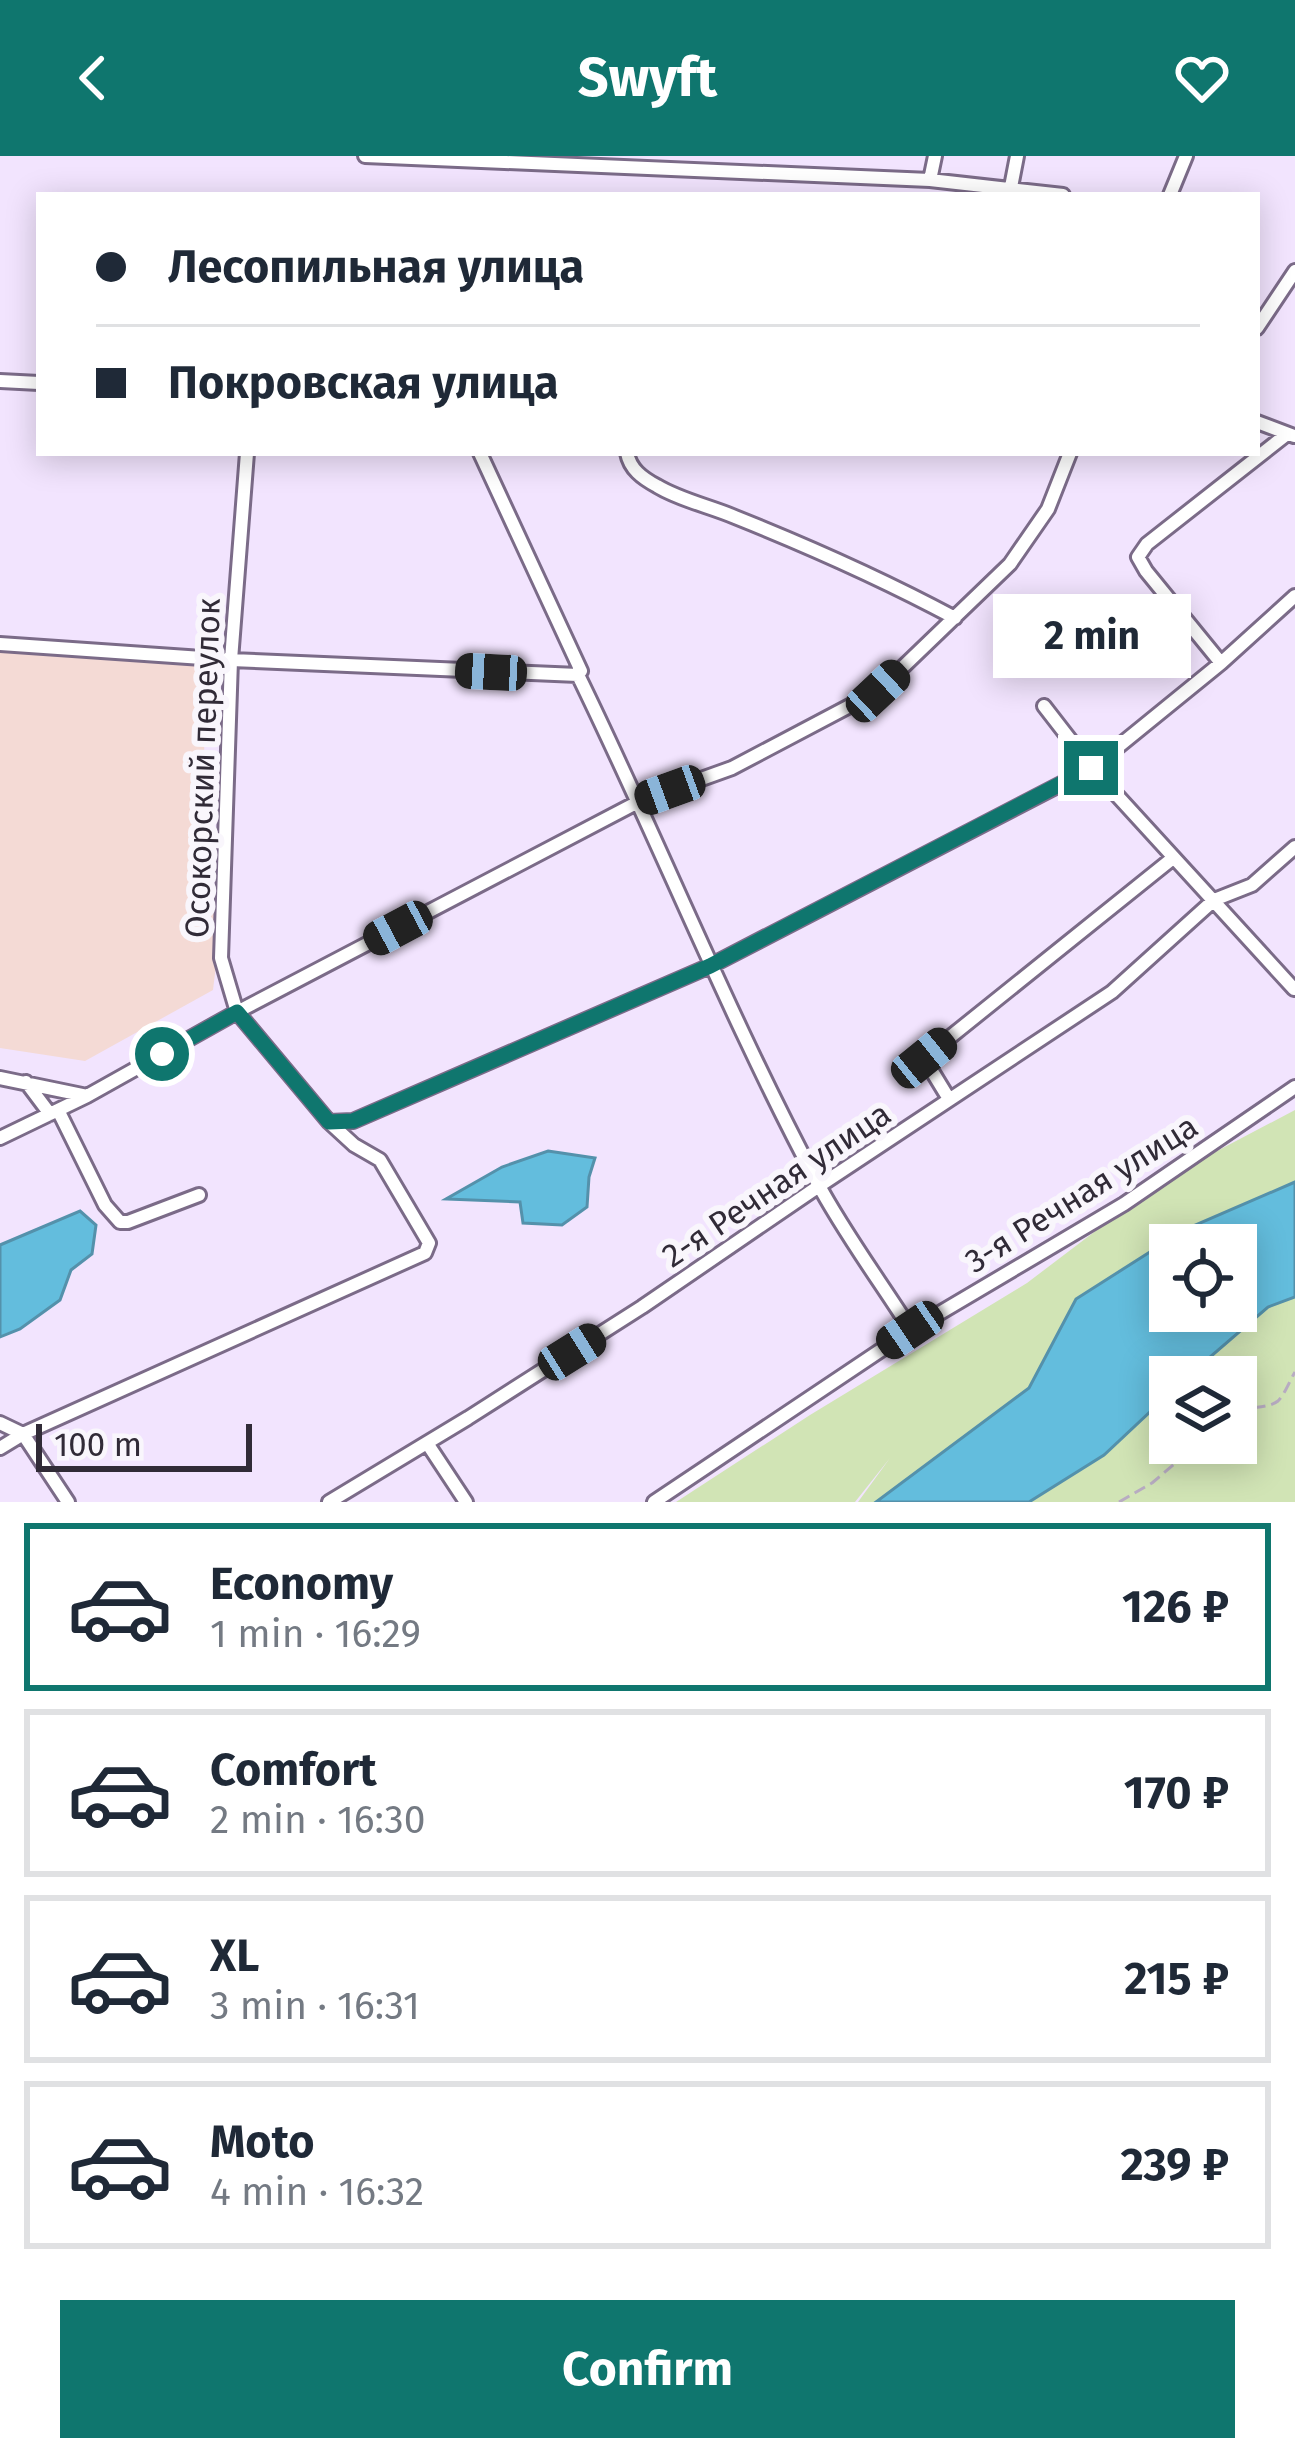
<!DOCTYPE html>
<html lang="en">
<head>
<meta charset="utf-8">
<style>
  :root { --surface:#fff; --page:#f2f2f3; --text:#1f2937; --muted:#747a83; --line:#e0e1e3; --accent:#0f766e }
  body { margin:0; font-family:"Fira Sans",sans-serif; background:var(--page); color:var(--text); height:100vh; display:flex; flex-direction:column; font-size:45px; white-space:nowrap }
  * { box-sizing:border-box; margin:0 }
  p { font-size:39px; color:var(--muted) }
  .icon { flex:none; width:66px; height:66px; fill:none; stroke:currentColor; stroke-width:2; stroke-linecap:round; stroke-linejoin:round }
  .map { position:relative; height:1346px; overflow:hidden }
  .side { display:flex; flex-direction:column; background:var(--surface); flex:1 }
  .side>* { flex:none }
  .banner { position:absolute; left:36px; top:36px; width:1224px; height:264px; border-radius:0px; box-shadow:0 6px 30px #0003; display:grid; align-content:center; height:264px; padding:0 60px; background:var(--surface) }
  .tools { position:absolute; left:1149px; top:1068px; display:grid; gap:24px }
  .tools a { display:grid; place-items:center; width:108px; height:108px; border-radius:0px; background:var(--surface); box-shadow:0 6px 30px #0003; font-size:60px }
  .scale { position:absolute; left:36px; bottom:30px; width:216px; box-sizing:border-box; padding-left:12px; border:6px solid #312b37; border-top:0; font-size:33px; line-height:42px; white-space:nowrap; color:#312b37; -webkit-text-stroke:9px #f9f6fc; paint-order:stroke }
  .end { position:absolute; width:54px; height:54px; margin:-27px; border:15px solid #0f766e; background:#fff; box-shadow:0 0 0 6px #fff }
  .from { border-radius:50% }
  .bubble { position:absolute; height:84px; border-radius:0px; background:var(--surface); box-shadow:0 6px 30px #0003; font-size:39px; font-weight:700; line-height:84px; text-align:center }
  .car { position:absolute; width:36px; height:72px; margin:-36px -18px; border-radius:15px; box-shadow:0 0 9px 3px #0007; background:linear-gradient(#222 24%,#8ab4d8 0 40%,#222 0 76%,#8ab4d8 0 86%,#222 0) }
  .banner b { display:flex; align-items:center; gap:42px; height:114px; font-size:45px }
  .banner b+b { border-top:3px solid var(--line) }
  .banner i { width:30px; height:30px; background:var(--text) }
  ul { padding:21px 0 0; list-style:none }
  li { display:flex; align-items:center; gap:36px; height:168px; margin:0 24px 18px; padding:0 36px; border:6px solid var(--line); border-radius:0px }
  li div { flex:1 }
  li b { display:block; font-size:45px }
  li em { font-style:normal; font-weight:700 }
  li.current { border-color:var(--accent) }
  li>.icon { width:108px; height:108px; stroke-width:1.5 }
  .action { display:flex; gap:24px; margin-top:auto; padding:24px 60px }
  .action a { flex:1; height:138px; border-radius:0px; background:var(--accent); color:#fff; font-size:48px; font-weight:700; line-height:138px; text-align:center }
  header { display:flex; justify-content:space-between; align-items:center; height:156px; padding:0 60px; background:var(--accent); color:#fff; font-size:54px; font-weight:700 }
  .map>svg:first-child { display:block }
  .industrial { fill:#f4dad5 }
  .green { fill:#d1e4b5; fill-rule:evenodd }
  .water { fill:#63bddd; stroke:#5491ab; stroke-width:3; fill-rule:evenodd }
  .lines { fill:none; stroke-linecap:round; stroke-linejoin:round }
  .minor-casing { stroke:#7b6b88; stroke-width:18 }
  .path { stroke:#b8acc2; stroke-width:3; stroke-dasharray:12 6; stroke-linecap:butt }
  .minor { stroke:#fff; stroke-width:12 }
  .route { stroke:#0f766e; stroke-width:15 }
  .labels { text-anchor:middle; stroke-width:12; stroke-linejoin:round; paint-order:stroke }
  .street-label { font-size:33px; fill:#312b37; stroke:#f9f6fc }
</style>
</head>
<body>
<header><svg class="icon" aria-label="back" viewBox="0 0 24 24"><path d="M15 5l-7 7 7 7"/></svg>Swyft<svg class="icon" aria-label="heart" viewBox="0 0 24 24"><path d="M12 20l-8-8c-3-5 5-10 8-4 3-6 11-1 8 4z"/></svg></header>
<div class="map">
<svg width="1295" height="1346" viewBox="0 0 1295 1346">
  <rect width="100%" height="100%" fill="#f2e4fe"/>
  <path class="industrial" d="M0 490 203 504 205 650 210 661 216 809 213 834 85 905 0 892Z"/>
  <path class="green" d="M1295 954V1346H858L890 1302 855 1346H676L810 1259 1027 1127 1164 1023ZM1170 1089H1236V1155H1170ZM1170 1221H1236V1287H1170Z"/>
  <path class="water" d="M548 995 595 1002 589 1021 587 1051 562 1069 523 1067 520 1046 446 1043 502 1011Z
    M1295 1026V1141L1268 1151 1187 1221H1170V1237L1104 1299 1029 1346H876L1029 1232 1076 1143 1186 1073ZM1236 1089V1155H1170V1089Z
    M80 1055 96 1069 92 1098 71 1114 60 1144 20 1173 0 1181V1089Z"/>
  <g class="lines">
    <defs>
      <path id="minor" d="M365 0 930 24 1063 39
        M930 24 935 0
        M1011 31 1017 0
        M1170 39 1186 0
        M1257 172 1295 115
        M0 225 39 227
        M1257 266 1294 280
        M480 297 581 515 578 519C660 687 729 861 817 1026 844 1077 880 1125 911 1174
        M627 297C630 313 642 322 657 330 680 344 709 350 735 361 810 391 884 424 955 462
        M0 488 231 504 578 519
        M1221 507 1146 415 1138 401 1147 388 1287 278
        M1044 550 1092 612 1294 833
        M0 922 87 940
        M26 926 50 958
        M949 943 924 902 1173 702
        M58 954 105 1049 120 1066H128L199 1039
        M329 966 353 965 710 810 1092 612 1221 507 1295 440
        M0 982 87 940 237 856 640 645 732 612 878 535 1010 408 1048 353 1070 297
        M0 1267 23 1278 68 1346
        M427 1287 466 1346
        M0 1292 23 1278 425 1097 429 1087 380 1004 354 989 329 966 237 856 221 802 231 504 247 297
        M329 1346 468 1262 642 1151 819 1030 1112 836 1214 744 1252 729 1295 691
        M654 1346 911 1174 1124 1048 1295 931"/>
    </defs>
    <use href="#minor" class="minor-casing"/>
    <path class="path" d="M1236 1256C1248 1250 1268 1253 1278 1245 1285 1238 1290 1224 1295 1216
      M1119 1346 1152 1327 1199 1287"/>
    <use href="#minor" class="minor"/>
  </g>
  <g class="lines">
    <path class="route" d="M162 898 237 856 329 966 353 965 710 810 1091 612"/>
  </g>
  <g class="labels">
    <g class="street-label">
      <text transform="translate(202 612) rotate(-88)" y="12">Осокорский переулок</text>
      <text transform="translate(776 1028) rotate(-34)" y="12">2-я Речная улица</text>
      <text transform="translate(1081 1037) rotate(-32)" y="12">3-я Речная улица</text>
    </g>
  </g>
</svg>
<div class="tools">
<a><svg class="icon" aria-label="locate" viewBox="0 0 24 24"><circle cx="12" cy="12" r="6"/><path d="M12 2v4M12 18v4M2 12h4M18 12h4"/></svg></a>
<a><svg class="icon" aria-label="layers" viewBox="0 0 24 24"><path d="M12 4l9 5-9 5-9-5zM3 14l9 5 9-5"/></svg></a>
</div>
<div class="scale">100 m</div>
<i class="end from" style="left:162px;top:898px"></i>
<i class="end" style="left:1091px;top:612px"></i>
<div class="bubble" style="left:993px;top:438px;width:198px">2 min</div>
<i class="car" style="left:491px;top:516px;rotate:273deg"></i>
<i class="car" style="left:878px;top:535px;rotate:47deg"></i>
<i class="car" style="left:670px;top:634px;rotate:250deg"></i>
<i class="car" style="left:398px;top:772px;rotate:242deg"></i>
<i class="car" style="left:924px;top:902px;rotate:51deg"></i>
<i class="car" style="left:910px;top:1174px;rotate:236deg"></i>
<i class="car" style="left:572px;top:1196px;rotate:58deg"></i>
<div class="banner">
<b><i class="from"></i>Лесопильная улица</b>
<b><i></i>Покровская улица</b>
</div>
</div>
<section class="side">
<ul>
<li class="current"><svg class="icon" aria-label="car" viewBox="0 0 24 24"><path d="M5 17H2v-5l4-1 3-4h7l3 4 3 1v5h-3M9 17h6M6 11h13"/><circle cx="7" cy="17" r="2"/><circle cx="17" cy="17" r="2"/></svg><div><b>Economy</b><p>1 min · 16:29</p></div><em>126 ₽</em></li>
<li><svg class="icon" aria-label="car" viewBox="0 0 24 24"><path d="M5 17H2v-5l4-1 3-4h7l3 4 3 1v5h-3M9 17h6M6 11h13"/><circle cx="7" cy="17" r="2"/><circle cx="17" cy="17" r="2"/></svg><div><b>Comfort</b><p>2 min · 16:30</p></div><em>170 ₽</em></li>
<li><svg class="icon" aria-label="car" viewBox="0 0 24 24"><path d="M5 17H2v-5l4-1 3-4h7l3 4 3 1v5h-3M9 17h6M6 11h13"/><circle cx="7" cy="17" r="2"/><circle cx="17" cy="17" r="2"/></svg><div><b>XL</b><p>3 min · 16:31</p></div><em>215 ₽</em></li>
<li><svg class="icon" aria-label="car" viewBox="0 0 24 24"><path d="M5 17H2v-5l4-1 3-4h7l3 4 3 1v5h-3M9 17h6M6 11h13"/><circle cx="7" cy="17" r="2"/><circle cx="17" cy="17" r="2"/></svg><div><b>Moto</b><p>4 min · 16:32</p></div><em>239 ₽</em></li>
</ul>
<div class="action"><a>Confirm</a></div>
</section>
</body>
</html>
